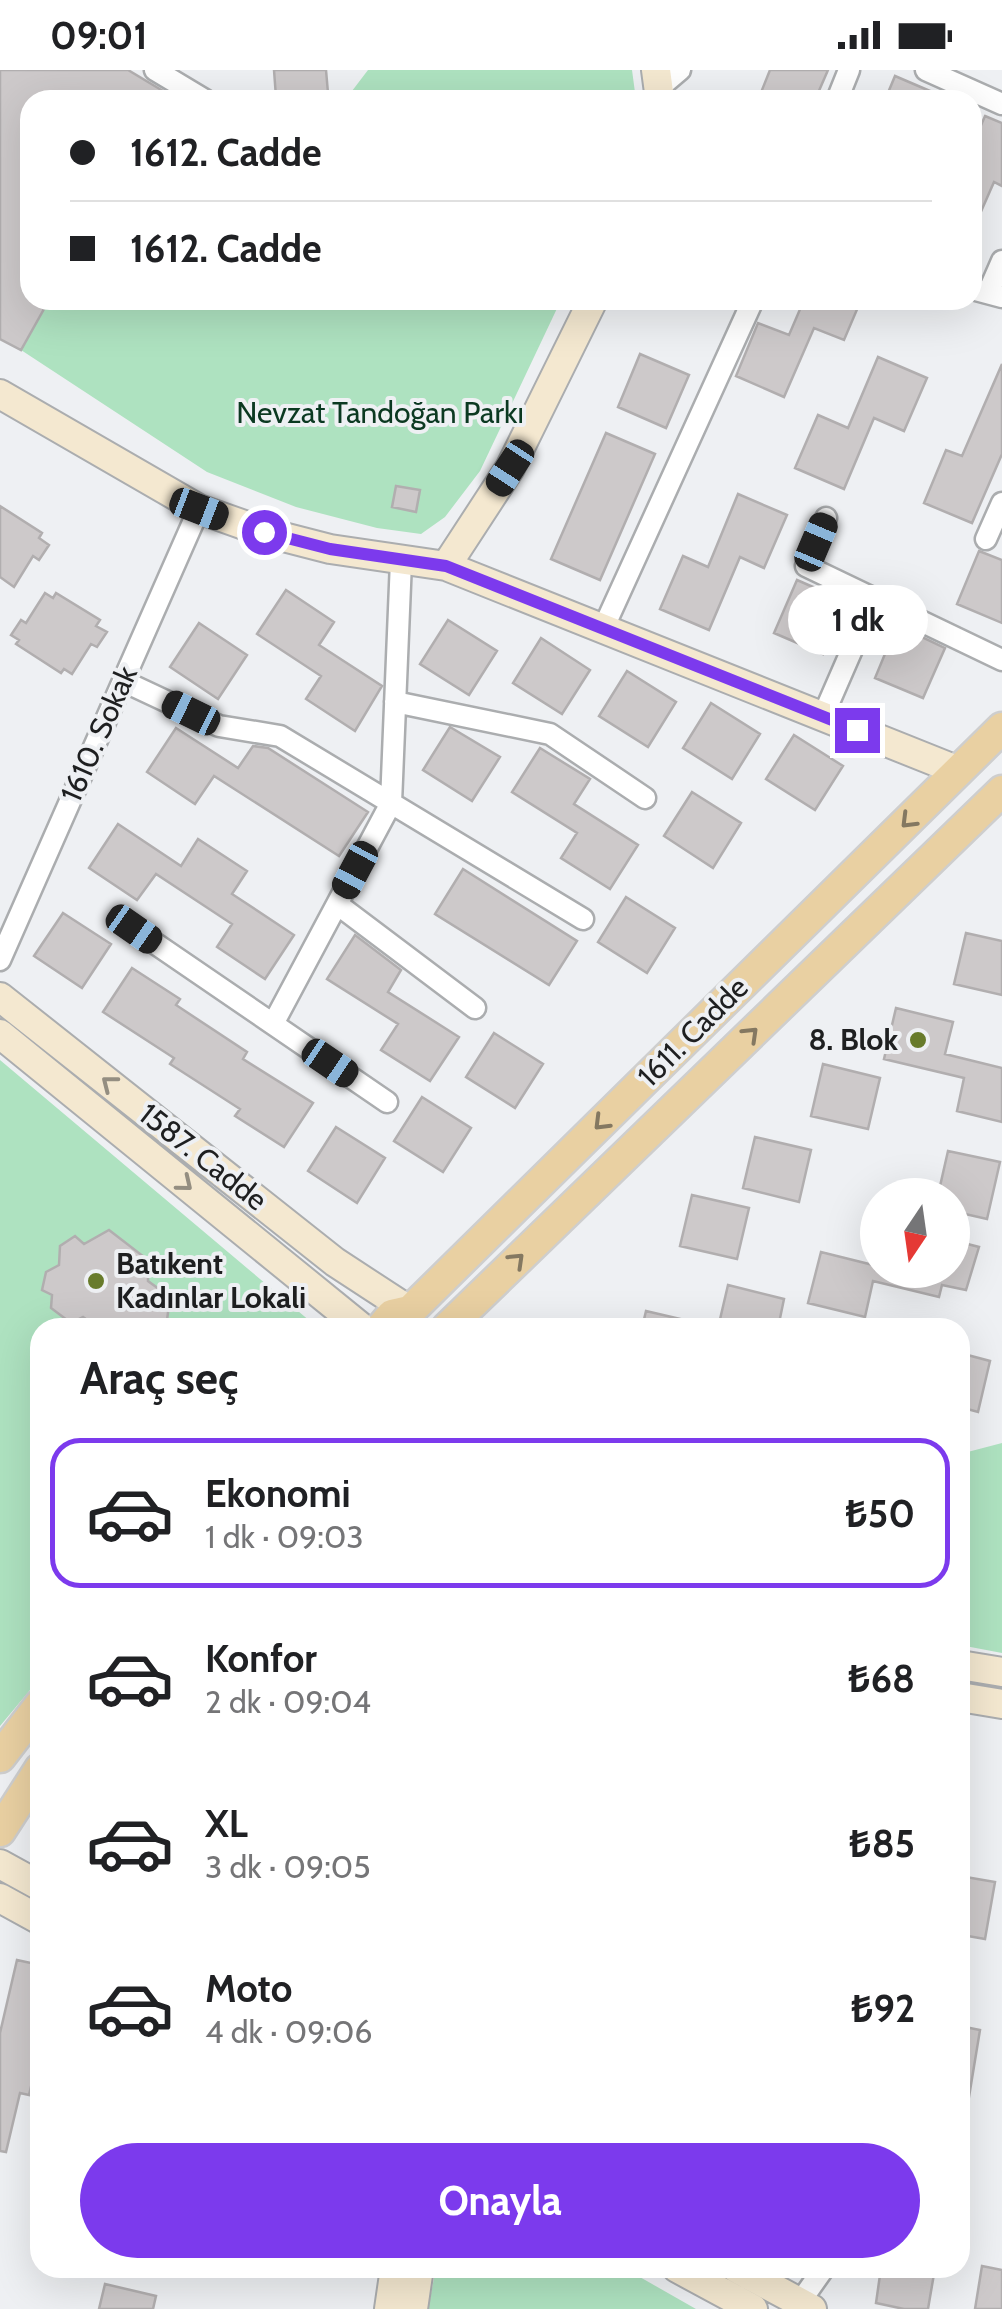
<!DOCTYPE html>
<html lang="tr">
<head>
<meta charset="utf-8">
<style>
  :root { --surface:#fff; --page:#f6f6f6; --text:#202124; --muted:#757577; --line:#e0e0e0; --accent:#7c3aed }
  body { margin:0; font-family:Cabin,sans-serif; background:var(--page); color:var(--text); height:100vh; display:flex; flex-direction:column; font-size:38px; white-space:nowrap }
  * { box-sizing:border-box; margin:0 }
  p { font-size:32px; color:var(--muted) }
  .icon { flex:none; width:55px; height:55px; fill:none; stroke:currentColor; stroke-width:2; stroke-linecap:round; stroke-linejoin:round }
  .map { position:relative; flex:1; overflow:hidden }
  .sheet { position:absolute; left:30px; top:1248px; width:940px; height:960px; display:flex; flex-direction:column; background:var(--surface); border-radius:30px; box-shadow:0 10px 40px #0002 }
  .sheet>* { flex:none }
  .guide { position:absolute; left:20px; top:20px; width:962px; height:220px; border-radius:30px; box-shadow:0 10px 40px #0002; display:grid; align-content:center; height:220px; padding:0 50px; background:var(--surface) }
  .needle { width:65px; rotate:193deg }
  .tools { position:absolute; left:860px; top:1108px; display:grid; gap:20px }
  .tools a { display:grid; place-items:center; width:110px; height:110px; border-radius:50%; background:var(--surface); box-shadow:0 10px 40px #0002; font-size:50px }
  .end { position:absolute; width:45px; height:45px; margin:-22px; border:12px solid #7c3aed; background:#fff; box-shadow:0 0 0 5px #fff }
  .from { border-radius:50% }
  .bubble { position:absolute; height:70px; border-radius:35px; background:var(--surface); box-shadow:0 10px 40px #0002; font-size:32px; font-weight:800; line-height:70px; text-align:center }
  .car { position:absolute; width:30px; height:60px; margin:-30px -15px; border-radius:12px; box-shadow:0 0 8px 2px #0007; background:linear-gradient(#222 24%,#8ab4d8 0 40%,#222 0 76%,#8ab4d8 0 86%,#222 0) }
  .guide b { display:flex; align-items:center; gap:35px; height:95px; font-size:38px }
  .guide b+b { border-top:2px solid var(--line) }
  .guide i { width:25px; height:25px; background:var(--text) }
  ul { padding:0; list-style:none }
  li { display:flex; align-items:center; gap:30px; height:150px; margin:0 20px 15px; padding:0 30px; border:5px solid transparent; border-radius:30px }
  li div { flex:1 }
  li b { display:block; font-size:38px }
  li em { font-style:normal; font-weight:800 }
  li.selected { border-color:var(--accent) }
  li>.icon { width:90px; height:90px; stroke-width:1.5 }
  h2 { padding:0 50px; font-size:45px; line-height:120px }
  .cta { display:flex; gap:20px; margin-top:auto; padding:20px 50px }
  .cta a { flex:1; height:115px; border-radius:60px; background:var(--accent); color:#fff; font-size:40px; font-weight:800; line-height:115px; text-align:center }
  .status { display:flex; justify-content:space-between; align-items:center; height:70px; padding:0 50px; background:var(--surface); direction:ltr }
  .status svg { height:28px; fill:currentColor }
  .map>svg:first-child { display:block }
  .green { fill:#aee2c0 }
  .building { fill:#cdc9ca; stroke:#b1aeaf; stroke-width:2.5 }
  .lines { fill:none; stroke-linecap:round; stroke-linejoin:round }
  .street-casing { stroke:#abadaf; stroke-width:25 }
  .secondary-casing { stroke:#abadaf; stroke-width:32 }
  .primary-casing { stroke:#cecece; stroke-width:35 }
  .street { stroke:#fff; stroke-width:20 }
  .secondary { stroke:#f4e8d0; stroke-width:28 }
  .primary { stroke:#e9d0a2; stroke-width:30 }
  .oneway { stroke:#847861 }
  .oneway2 { stroke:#948e81 }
  .route { stroke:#7c3aed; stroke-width:12 }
  .poi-dot { fill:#687b2b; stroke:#eef0f3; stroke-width:4 }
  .labels { text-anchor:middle; stroke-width:8; stroke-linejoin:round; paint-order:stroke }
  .park-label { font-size:30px; fill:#0b3921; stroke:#eef0f3 }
  .street-label { font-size:30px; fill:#1e1f20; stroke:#eef0f3 }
  .poi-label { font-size:30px; font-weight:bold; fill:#1e1f20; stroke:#eef0f3; text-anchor:end }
</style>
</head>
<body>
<div class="status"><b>09:01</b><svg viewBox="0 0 49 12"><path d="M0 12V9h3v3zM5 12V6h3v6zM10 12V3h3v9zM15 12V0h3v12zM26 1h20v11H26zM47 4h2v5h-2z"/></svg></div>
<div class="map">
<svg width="1002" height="2239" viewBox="0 0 1002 2239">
  <rect width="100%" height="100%" fill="#eef0f3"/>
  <path class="green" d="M368 0H632L636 30H333L352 21Z
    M49 230H561L480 401 445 447 421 464 377 458 296 437 207 402 21 280Z
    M0 990 317 1257 40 1258V1608L0 1656Z
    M1002 1373V1583L960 1575V1384Z
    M436 2198H624L696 2239H428Z"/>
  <path class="building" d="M0 0H128L178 30H30V230H49L21 280 0 269Z
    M274 0H326L328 23 276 27Z
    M770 0H828L815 30H758Z
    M895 6 951 30H885Z
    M985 46 1002 53V116L994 112 972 162V76Z
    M804 230H861L844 270 814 258 784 327 736 306 758 253 789 265Z
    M640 284 689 305 666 358 618 337Z
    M878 287 927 308 904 361 874 348 844 419 795 398 818 345 848 358Z
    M1002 294V384L972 453 924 433 946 380 962 386Z
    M606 363 655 384 600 510 551 489Z
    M396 416 420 420 416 442 392 437Z
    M738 424 787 445 764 498 740 487 709 560 660 539 683 486 708 497Z
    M0 436 42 463 39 468 49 475 39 490 33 486 14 517 0 507Z
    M979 481 1002 490V553L957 534Z
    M797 510 845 531 823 584 774 563Z
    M286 520 334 552 319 575 382 616 355 661 306 629 321 606 257 564Z
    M45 523 53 528 56 523 100 550 96 556 107 562 97 577 91 574 72 604 64 599 61 603 16 574 19 570 11 565 21 550 26 553Z
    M448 550 497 581 469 625 420 594Z
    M199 553 247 585 218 629 170 597Z
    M897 555 945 578 923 628 875 608Z
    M541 568 590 600 562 644 513 613Z
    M627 601 676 632 648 677 599 646Z
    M711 633 760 664 732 709 683 678Z
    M450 657 500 687 472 731 423 700Z
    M176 658 238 698 253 676 268 678 368 742 339 786 214 706 195 734 147 702Z
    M794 665 843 696 815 740 766 709Z
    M540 678 590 709 574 734 638 775 610 819 561 788 577 763 512 722Z
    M692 722 741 753 713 798 664 766Z
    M118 754 181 796 198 769 247 801 232 824 294 865 265 909 217 877 232 854 156 804 137 830 89 798Z
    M463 799 577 871 549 915 435 844Z
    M626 827 675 858 647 903 598 872Z
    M63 843 111 874 82 918 34 886Z
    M966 863 1002 871V925L954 914Z
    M355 865 401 900 388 922 459 967 430 1011 381 980 398 954 327 909Z
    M132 898 180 929 176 935 247 982 243 989 313 1033 284 1077 235 1046 240 1039 170 994 174 988 103 942Z
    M896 938 953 952 945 984 1002 998V1052L957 1041 964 1008 884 989Z
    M494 963 543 994 515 1038 466 1007Z
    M823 994 880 1008 868 1059 811 1046Z
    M422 1027 471 1058 443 1102 394 1071Z
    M336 1057 385 1088 357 1133 308 1101Z
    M755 1067 811 1080 799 1132 743 1118Z
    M948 1081 1000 1092 987 1149 952 1141V1125H938Z
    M692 1125 749 1138 737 1189 680 1176Z
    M109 1160 148 1190V1211L170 1227 166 1258H98L83 1247 71 1253 51 1238 52 1225 42 1220 46 1202 59 1195 60 1176 75 1166 84 1174Z
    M952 1170 979 1177 966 1220 942 1215 939 1227 873 1211 865 1247 808 1233 821 1182 877 1196 876 1200H952Z
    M728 1215 784 1229 778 1258H718Z
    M646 1241 693 1252 692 1258H642Z
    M960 1283 990 1291 978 1342 960 1337Z
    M960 1806 995 1812 985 1869 962 1865Z
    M17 1890 40 1895V1979L29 2025 20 2023 6 2082 0 2081V1963Z
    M960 1956 980 1960 968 2033H960Z
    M982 2196 1002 2200V2239H975Z
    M881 2198H935L928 2239H904L876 2233Z
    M105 2214 156 2226 153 2239H99Z"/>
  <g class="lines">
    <defs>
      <path id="street" d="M155 0 205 30
        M926 0 1002 34
        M660 17 680 0
        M837 30 849 0
        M972 219 1002 227
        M988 223 1002 191
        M826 448 806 496 1002 590
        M986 469 1002 433
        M603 559 753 230
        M123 611 219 656 280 666 583 849
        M395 632 550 664 645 728
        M823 646 874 529
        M337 834 475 938
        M134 859 387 1032
        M0 890 199 439
        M273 954 391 733 401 491
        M800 2232 824 2198"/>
      <path id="secondary" d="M656 0 660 30
        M0 324 199 439 264 462 330 479 446 496 959 701
        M446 496 510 398 593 230
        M0 927 335 1192 410 1241
        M0 964 362 1258
        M960 1595 1002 1602
        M960 1627 1002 1634
        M0 1794 40 1816
        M0 1828 40 1850
        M677 2198 753 2239
        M736 2198 812 2239
        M389 2239 395 2198
        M413 2239 419 2198"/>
      <path id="primary" d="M381 1258 392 1245 410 1241 1002 658
        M447 1258 1002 721
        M0 1687 40 1635
        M0 1761 40 1699"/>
    </defs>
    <use href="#street" class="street-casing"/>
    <use href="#secondary" class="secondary-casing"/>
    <use href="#primary" class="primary-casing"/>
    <use href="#street" class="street"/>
    <use href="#secondary" class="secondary"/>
    <use href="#primary" class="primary"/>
  </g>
  <defs><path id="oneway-chevron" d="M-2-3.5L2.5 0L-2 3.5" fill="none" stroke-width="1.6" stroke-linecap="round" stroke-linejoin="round" transform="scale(2.5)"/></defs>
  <g class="oneway">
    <use href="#oneway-chevron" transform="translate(908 751) rotate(135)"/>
    <use href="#oneway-chevron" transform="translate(751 964) rotate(-44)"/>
    <use href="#oneway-chevron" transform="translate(601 1053) rotate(135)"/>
    <use href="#oneway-chevron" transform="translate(517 1190) rotate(-44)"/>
  </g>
  <g class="oneway2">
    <use href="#oneway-chevron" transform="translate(109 1013) rotate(-142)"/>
    <use href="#oneway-chevron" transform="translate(185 1114) rotate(39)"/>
  </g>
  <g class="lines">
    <path class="route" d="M264 462 330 479 446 496 857 660"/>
  </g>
  <g class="poi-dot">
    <circle cx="918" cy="970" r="10"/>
    <circle cx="96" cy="1211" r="10"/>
  </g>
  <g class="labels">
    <g class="park-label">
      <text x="380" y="353">Nevzat Tandoğan Parkı</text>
    </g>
    <g class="street-label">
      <text transform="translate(99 664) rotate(-66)" y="10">1610. Sokak</text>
      <text transform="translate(693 962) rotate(-45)" y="10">1611. Cadde</text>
      <text transform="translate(203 1087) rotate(38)" y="10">1587. Cadde</text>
    </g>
    <g class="poi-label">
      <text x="898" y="980">8. Blok</text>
      <text x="116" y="1204" text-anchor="start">Batıkent<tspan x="116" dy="34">Kadınlar Lokali</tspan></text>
    </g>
  </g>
</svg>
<div class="tools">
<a><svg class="needle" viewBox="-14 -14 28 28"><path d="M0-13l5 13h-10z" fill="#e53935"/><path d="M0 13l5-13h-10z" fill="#757577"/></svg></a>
</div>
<i class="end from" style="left:264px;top:462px"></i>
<i class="end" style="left:857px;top:660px"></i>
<div class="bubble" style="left:788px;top:515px;width:140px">1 dk</div>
<i class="car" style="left:510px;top:398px;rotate:213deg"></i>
<i class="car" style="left:199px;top:439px;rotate:111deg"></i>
<i class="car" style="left:816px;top:472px;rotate:23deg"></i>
<i class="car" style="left:191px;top:643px;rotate:296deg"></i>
<i class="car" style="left:355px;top:800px;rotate:208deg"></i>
<i class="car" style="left:134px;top:859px;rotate:125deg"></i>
<i class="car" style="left:330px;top:993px;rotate:124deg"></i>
<div class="guide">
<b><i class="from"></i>1612. Cadde</b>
<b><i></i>1612. Cadde</b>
</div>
<section class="sheet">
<h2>Araç seç</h2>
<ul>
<li class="selected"><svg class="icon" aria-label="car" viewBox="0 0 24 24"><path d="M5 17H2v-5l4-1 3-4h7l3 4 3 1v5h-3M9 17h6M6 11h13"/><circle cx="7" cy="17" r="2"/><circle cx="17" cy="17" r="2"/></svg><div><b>Ekonomi</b><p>1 dk · 09:03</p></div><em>₺50</em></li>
<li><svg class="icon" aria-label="car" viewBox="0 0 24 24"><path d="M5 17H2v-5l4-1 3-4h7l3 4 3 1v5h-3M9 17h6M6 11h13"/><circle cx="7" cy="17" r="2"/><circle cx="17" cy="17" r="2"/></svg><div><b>Konfor</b><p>2 dk · 09:04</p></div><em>₺68</em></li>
<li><svg class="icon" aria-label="car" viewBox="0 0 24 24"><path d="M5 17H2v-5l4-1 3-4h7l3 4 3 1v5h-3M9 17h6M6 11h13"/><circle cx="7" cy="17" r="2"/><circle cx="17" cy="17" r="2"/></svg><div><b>XL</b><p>3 dk · 09:05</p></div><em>₺85</em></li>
<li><svg class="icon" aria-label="car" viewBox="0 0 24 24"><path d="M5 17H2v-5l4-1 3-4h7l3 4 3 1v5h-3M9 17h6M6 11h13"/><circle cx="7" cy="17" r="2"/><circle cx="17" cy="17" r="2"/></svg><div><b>Moto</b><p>4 dk · 09:06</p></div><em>₺92</em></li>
</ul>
<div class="cta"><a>Onayla</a></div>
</section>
</div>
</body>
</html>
